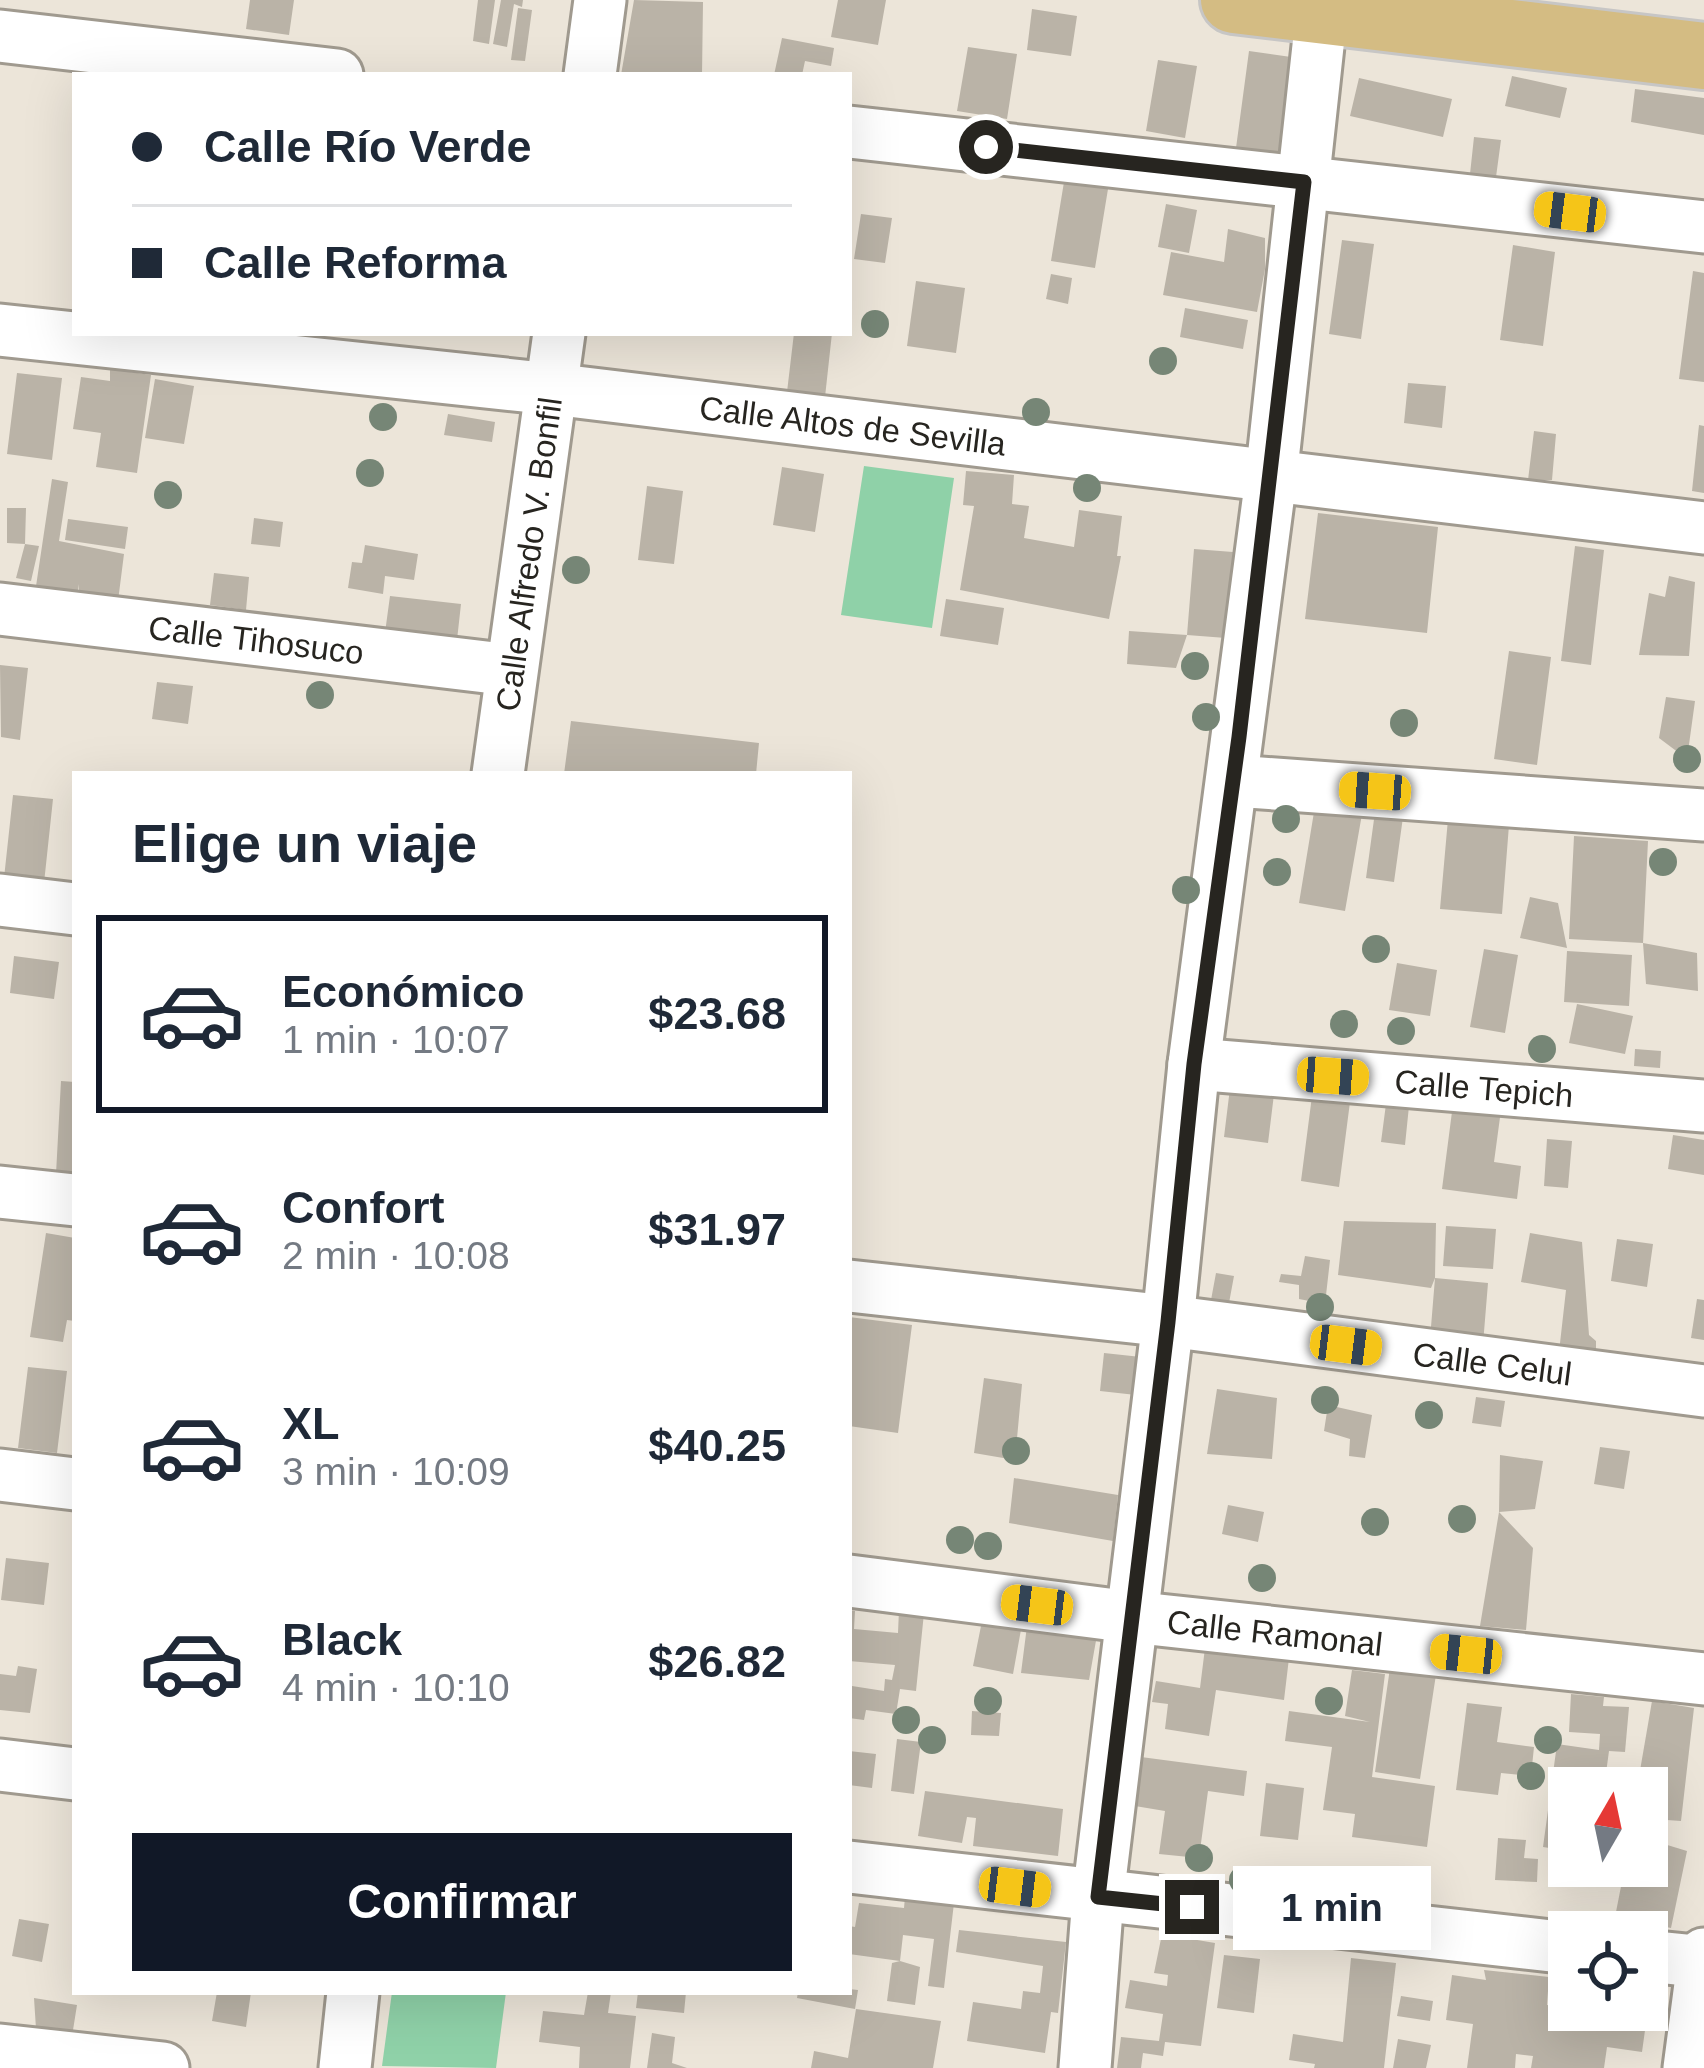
<!DOCTYPE html>
<html lang="es">
<head>
<meta charset="utf-8">
<style>
  :root { --surface:#fff; --page:#f6f6f7; --text:#1f2937; --muted:#747a83; --line:#e0e1e3; --accent:#111827 }
  body { margin:0; font-family:Helvetica,sans-serif; background:var(--page); color:var(--text); height:100vh; display:flex; flex-direction:column; font-size:45px; white-space:nowrap }
  * { box-sizing:border-box; margin:0 }
  p { font-size:39px; color:var(--muted) }
  .icon { flex:none; width:66px; height:66px; fill:none; stroke:currentColor; stroke-width:2; stroke-linecap:round; stroke-linejoin:round }
  .map { position:relative; flex:1; overflow:hidden }
  .details { position:absolute; left:72px; top:771px; width:780px; height:1224px; display:flex; flex-direction:column; background:var(--surface); border-radius:0px; box-shadow:0 12px 48px #0002 }
  .details>* { flex:none }
  .guide { position:absolute; left:72px; top:72px; width:780px; height:264px; border-radius:0px; box-shadow:0 12px 48px #0002; display:grid; align-content:center; height:264px; padding:0 60px; background:var(--surface) }
  .needle { width:78px; rotate:9deg }
  .buttons { position:absolute; left:1548px; top:1767px; display:grid; gap:24px }
  .buttons a { display:grid; place-items:center; width:120px; height:120px; border-radius:0px; background:var(--surface); box-shadow:0 12px 48px #0002; font-size:60px }
  .end { position:absolute; width:54px; height:54px; margin:-27px; border:15px solid #272520; background:#fff; box-shadow:0 0 0 6px #fff }
  .from { border-radius:50% }
  .bubble { position:absolute; height:84px; border-radius:0px; background:var(--surface); box-shadow:0 12px 48px #0002; font-size:39px; font-weight:700; line-height:84px; text-align:center }
  .car { position:absolute; width:36px; height:72px; margin:-36px -18px; border-radius:15px; box-shadow:0 0 9px 3px #0007; background:linear-gradient(#f5c518 24%,#345 0 40%,#f5c518 0 76%,#345 0 86%,#f5c518 0) }
  .guide b { display:flex; align-items:center; gap:42px; height:114px; font-size:45px }
  .guide b+b { border-top:3px solid var(--line) }
  .guide i { width:30px; height:30px; background:var(--text) }
  ul { padding:0; list-style:none }
  li { display:flex; align-items:center; gap:36px; height:198px; margin:0 24px 18px; padding:0 36px; border:6px solid transparent; border-radius:0px }
  li div { flex:1 }
  li b { display:block; font-size:45px }
  li em { font-style:normal; font-weight:700 }
  li.active { border-color:var(--accent) }
  li>.icon { width:108px; height:108px; stroke-width:1.5 }
  h2 { padding:0 60px; font-size:54px; line-height:144px }
  .action { display:flex; gap:24px; margin-top:auto; padding:24px 60px }
  .action a { flex:1; height:138px; border-radius:0px; background:var(--accent); color:#fff; font-size:48px; font-weight:700; line-height:138px; text-align:center }
  .map>svg:first-child { display:block }
  .green { fill:#8fd1a8 }
  .building { fill:#bab3a7 }
  .lines { fill:none; stroke-linecap:round; stroke-linejoin:round }
  .minor-casing { stroke:#a09a8f; stroke-width:57 }
  .major-casing { stroke:#c7c6c5; stroke-width:72 }
  .minor { stroke:#fff; stroke-width:51 }
  .major { stroke:#d4bc83; stroke-width:66 }
  .tree { fill:#768676 }
  .route { stroke:#272520; stroke-width:15 }
  .labels { text-anchor:middle; stroke-width:10; stroke-linejoin:round; paint-order:stroke }
  .street-label { font-size:33px; fill:#272520; stroke:#ece5d9 }
</style>
</head>
<body>
<div class="map">
<svg width="1704" height="2068" viewBox="0 0 1704 2068">
  <rect width="100%" height="100%" fill="#ece5d9"/>
  <path class="green" d="M864 466 954 478 932 628 841 615Z
    M392 1992H506L496 2068 382 2066Z"/>
  <path class="building" d="M250 0H294L289 35 246 29Z
    M478 0H495L489 44 473 41Z
    M501 0H523L522 7 514 4 507 47 493 44Z
    M634 0 703 2 702 75H621Z
    M838 0H886L878 45 831 37Z
    M518 8 532 10 525 61 511 60Z
    M1032 9 1077 16 1071 56 1027 50Z
    M782 38 834 48 831 66 805 61 802 75H774Z
    M968 47 1017 54 1007 119 957 111Z
    M1249 51 1298 58 1285 155 1236 148Z
    M1158 60 1197 66 1185 138 1146 131Z
    M1512 76 1567 88 1560 118 1505 106Z
    M1359 78 1452 99 1443 137 1350 116Z
    M1635 89 1704 98V135L1631 122Z
    M1474 137 1501 140 1496 177 1470 174Z
    M1064 182 1108 189 1095 268 1051 261Z
    M1166 204 1197 210 1189 253 1158 247Z
    M861 214 892 218 885 263 854 259Z
    M1228 229 1265 238V269L1257 312 1163 295 1171 252 1224 262Z
    M1342 240 1374 244 1361 339 1329 334Z
    M1513 245 1555 252 1543 346 1500 340Z
    M1693 271 1704 273V382L1679 379Z
    M1051 274 1072 278 1068 304 1046 299Z
    M916 281 965 288 956 353 907 346Z
    M1185 308 1248 320 1243 349 1180 337Z
    M794 333H832L825 397 787 392Z
    M110 369 151 375 137 473 96 467 101 433 73 429 81 377 110 381Z
    M17 373 62 378 52 460 7 454Z
    M155 379 194 386 184 444 145 438Z
    M1408 383 1446 386 1442 428 1404 423Z
    M448 414 495 422 492 442 444 435Z
    M1699 425 1704 426V493L1692 491Z
    M1534 431 1556 434 1552 480H1528Z
    M782 467 824 474 815 532 773 525Z
    M966 471 1014 475 1012 504 1029 506 1024 538 1074 547 1079 510 1122 516 1117 556H1121L1109 619 960 590 974 506 963 505Z
    M52 479 68 482 59 541 124 554 118 601 79 596V584L77 599 35 593Z
    M647 486 683 491 674 564 638 560Z
    M7 508H26L25 544 39 546 31 581 16 578 25 544 7 543Z
    M1318 513 1438 527 1427 633 1305 619Z
    M254 518 283 522 280 547 251 544Z
    M68 519 128 527 125 549 65 540Z
    M365 545 418 554 414 580 385 576 383 594 348 588 352 562 362 563Z
    M1575 546 1604 550 1591 665 1561 661Z
    M1194 549 1233 552 1226 638 1187 635Z
    M214 573 249 577 246 610 210 605Z
    M1669 576 1695 582 1689 656 1639 655 1649 593 1665 597Z
    M390 596 461 604 456 649 384 640Z
    M946 599 1004 608 998 645 940 636Z
    M1129 631 1187 635 1176 668 1127 664Z
    M1509 651 1551 657 1537 765 1494 759Z
    M0 665 28 668 20 740 1 737Z
    M157 682 193 686 188 724 152 719Z
    M1666 697 1695 701 1687 759 1659 738Z
    M571 721 759 743 756 774H564Z
    M13 795 53 799 44 883 4 878Z
    M1315 806 1362 814 1345 911 1299 903Z
    M1375 812 1403 817 1394 882 1366 878Z
    M1448 819 1509 825 1502 914 1440 909Z
    M1574 836 1648 841 1643 943 1569 939Z
    M1530 897 1558 903 1567 948 1520 938Z
    M1643 943 1697 953 1698 991 1646 984Z
    M1484 949 1518 955 1505 1033 1470 1027Z
    M1567 951 1632 955 1629 1006 1564 1002Z
    M14 956 59 962 54 999 10 993Z
    M1397 963 1437 970 1430 1016 1389 1010Z
    M1577 1004 1633 1016 1625 1054 1569 1043Z
    M1635 1049 1661 1051 1660 1068 1634 1066Z
    M1231 1080 1275 1086 1268 1143 1224 1137Z
    M61 1081 75 1082V1179L56 1174Z
    M1312 1096 1350 1102 1339 1187 1301 1181Z
    M1386 1104 1409 1106 1405 1145 1381 1142Z
    M1453 1104 1501 1110 1494 1162 1521 1166 1517 1199 1442 1189Z
    M1673 1135 1704 1140V1175L1668 1169Z
    M1547 1139 1572 1141 1568 1188 1544 1186Z
    M1344 1221 1436 1223 1435 1278 1431 1288 1338 1275Z
    M1446 1226 1496 1229 1493 1269 1443 1266Z
    M46 1233 75 1238V1321L67 1320 63 1342 30 1337Z
    M1530 1233 1582 1242 1589 1335 1596 1341V1357L1559 1352 1566 1290 1521 1282Z
    M1617 1239 1653 1244 1647 1287 1611 1281Z
    M1305 1256 1330 1260 1325 1304 1299 1299V1285L1279 1282 1281 1274 1301 1276Z
    M1216 1273 1234 1276 1229 1303 1211 1300Z
    M1435 1278 1488 1283 1483 1344 1430 1339Z
    M1697 1299 1704 1300V1340L1691 1338Z
    M849 1317 912 1325 898 1433 849 1426Z
    M1104 1353 1141 1357 1136 1395 1100 1391Z
    M28 1367 67 1371 57 1453 18 1448Z
    M984 1378 1022 1384 1015 1460 974 1453Z
    M1217 1389 1277 1398 1272 1459 1207 1454Z
    M1476 1397 1505 1401 1501 1427 1472 1423Z
    M1328 1405 1372 1415 1365 1458 1349 1456 1350 1439 1324 1431Z
    M1600 1447 1630 1451 1624 1489 1594 1484Z
    M1500 1455 1543 1461 1535 1509 1499 1512Z
    M1014 1478 1118 1495 1113 1541 1009 1523Z
    M1228 1505 1264 1512 1258 1542 1222 1534Z
    M1499 1512 1533 1548 1526 1630 1480 1626Z
    M6 1558 49 1563 44 1605 1 1600Z
    M849 1610 855 1611 854 1629 898 1633 899 1610 924 1613 916 1691 900 1689 896 1714 866 1710 864 1720 849 1718 852 1686 884 1691 885 1679 892 1680 895 1665 849 1661Z
    M983 1616 1022 1624 1013 1674 973 1666Z
    M1027 1626 1097 1635 1089 1680 1021 1673Z
    M1205 1648 1289 1658 1284 1700 1216 1690 1209 1736 1165 1729 1168 1704 1152 1702 1156 1681 1200 1688Z
    M1391 1661 1437 1668 1420 1779 1375 1772Z
    M18 1666 37 1669 30 1713 0 1710V1674L16 1676Z
    M1352 1670 1385 1674 1372 1777 1435 1786 1427 1847 1352 1837 1355 1814 1323 1810 1332 1747 1285 1741 1289 1711 1370 1722 1345 1716Z
    M1571 1694 1604 1697 1603 1706 1629 1707 1625 1752 1609 1751 1604 1788H1569V1851L1543 1847 1557 1744 1599 1750 1600 1734 1569 1732Z
    M1652 1701 1694 1708 1681 1821 1667 1820 1664 1844 1687 1851 1671 1928 1615 1917 1625 1866H1647V1788H1637Z
    M1467 1703 1502 1707 1497 1742 1534 1747 1531 1776 1501 1773 1498 1795 1456 1790Z
    M972 1711 1001 1713 999 1736 971 1735Z
    M897 1739 921 1742 914 1794 891 1791Z
    M849 1751 876 1754 872 1788 849 1785Z
    M1141 1757 1247 1771 1244 1796 1208 1791 1199 1858 1159 1854 1165 1811 1135 1806Z
    M1266 1783 1304 1788 1298 1840 1260 1836Z
    M925 1791 1063 1809 1058 1856 973 1846 976 1818 967 1817 962 1843 918 1836Z
    M1498 1838 1526 1840 1524 1858 1538 1859 1537 1882 1495 1880Z
    M905 1897 954 1903 944 1988 928 1986 934 1939 903 1935 900 1961 920 1967 915 2005 887 2001 892 1963 900 1961 849 1954V1926L855 1927 859 1903 904 1908Z
    M19 1919 49 1924 42 1962 12 1956Z
    M959 1930 1066 1942 1058 2013 1051 2012 1045 2053 967 2041 973 2002 1021 2009 1023 1991 1040 1993 1043 1966 956 1952Z
    M1162 1934 1215 1943 1201 2046 1165 2042 1163 2056 1143 2053 1141 2068H1117L1121 2037 1159 2041 1163 2014 1125 2008 1130 1980 1167 1986 1168 1975 1154 1973Z
    M1224 1955 1260 1959 1254 2013 1217 2008Z
    M1351 1958 1396 1963 1384 2068H1314L1315 2064 1289 2060 1293 2034 1343 2042Z
    M1484 1970 1549 1977 1547 2005 1647 2016 1642 2052 1607 2047 1604 2068H1531L1533 2056 1516 2054 1515 2068H1467L1473 2024 1446 2020 1452 1975 1486 1980Z
    M849 1989 858 1990 855 2009 797 1998 798 1992H849Z
    M217 1992H251L246 2027 212 2021Z
    M588 1992H611L608 2013 636 2016 630 2068H579L580 2047 539 2042 543 2011 584 2015Z
    M638 1992H686L684 2013 636 2008Z
    M1401 1996 1433 2001 1430 2021 1397 2016Z
    M34 1998 77 2005 70 2049 37 2044Z
    M856 2009 941 2021 933 2068H811L814 2051 848 2058Z
    M652 2033 675 2037 672 2063 687 2068H647Z
    M1398 2039 1431 2045 1426 2068H1393Z"/>
  <g class="lines">
    <defs>
      <g id="minor">
        <path d="M0 36 337 75"/>
        <path d="M590 75 600 0"/>
        <path d="M849 132 1704 227"/>
        <path id="s1" d="M0 330 552 389 1704 528"/>
        <path id="s2" d="M0 609 511 670"/>
        <path id="s3" d="M498 774 559 333"/>
        <path d="M1234 781 1704 815"/>
        <path d="M0 900 75 909"/>
        <path id="s4" d="M1194 1064 1704 1106"/>
        <path d="M0 1192 75 1200"/>
        <path id="s5" d="M849 1286 1168 1321 1704 1391"/>
        <path d="M0 1475 75 1484"/>
        <path id="s6" d="M849 1581 1131 1617 1704 1679"/>
        <path d="M0 1765 75 1774"/>
        <path d="M849 1867 1569 1948"/>
        <path d="M1647 1956 1704 1962"/>
        <path d="M0 2050 163 2068"/>
        <path d="M345 2068 353 1992"/>
        <path d="M1085 2068 1098 1897 1168 1321 1194 1064 1271 478 1323 0"/>
        <path d="M1689 2068 1704 1954"/>
      </g>
      <path id="major" d="M1234 0 1704 56"/>
    </defs>
    <use href="#minor" class="minor-casing"/>
    <use href="#major" class="major-casing"/>
    <use href="#minor" class="minor"/>
    <use href="#major" class="major"/>
  </g>
  <g class="tree">
    <circle cx="875" cy="324" r="14"/>
    <circle cx="1163" cy="361" r="14"/>
    <circle cx="1036" cy="412" r="14"/>
    <circle cx="383" cy="417" r="14"/>
    <circle cx="370" cy="473" r="14"/>
    <circle cx="1087" cy="488" r="14"/>
    <circle cx="168" cy="495" r="14"/>
    <circle cx="576" cy="570" r="14"/>
    <circle cx="1195" cy="666" r="14"/>
    <circle cx="320" cy="695" r="14"/>
    <circle cx="1206" cy="717" r="14"/>
    <circle cx="1404" cy="723" r="14"/>
    <circle cx="1687" cy="759" r="14"/>
    <circle cx="1286" cy="819" r="14"/>
    <circle cx="1663" cy="862" r="14"/>
    <circle cx="1277" cy="872" r="14"/>
    <circle cx="1186" cy="890" r="14"/>
    <circle cx="1376" cy="949" r="14"/>
    <circle cx="1344" cy="1024" r="14"/>
    <circle cx="1401" cy="1031" r="14"/>
    <circle cx="1542" cy="1049" r="14"/>
    <circle cx="1320" cy="1307" r="14"/>
    <circle cx="1325" cy="1400" r="14"/>
    <circle cx="1429" cy="1415" r="14"/>
    <circle cx="1016" cy="1451" r="14"/>
    <circle cx="1462" cy="1519" r="14"/>
    <circle cx="1375" cy="1522" r="14"/>
    <circle cx="960" cy="1540" r="14"/>
    <circle cx="988" cy="1546" r="14"/>
    <circle cx="1262" cy="1578" r="14"/>
    <circle cx="988" cy="1701" r="14"/>
    <circle cx="1329" cy="1701" r="14"/>
    <circle cx="906" cy="1720" r="14"/>
    <circle cx="932" cy="1740" r="14"/>
    <circle cx="1548" cy="1740" r="14"/>
    <circle cx="1531" cy="1776" r="14"/>
    <circle cx="1199" cy="1858" r="14"/>
    <circle cx="1243" cy="1880" r="14"/>
  </g>
  <g class="lines">
    <path class="route" d="M986 147 1304 182 1239 737 1194 1064 1168 1322 1098 1897 1192 1907"/>
  </g>
  <g class="labels">
    <g class="street-label">
      <text dy="12" stroke="none"><textPath href="#s1" startOffset="858">Calle Altos de Sevilla</textPath></text>
      <text dy="12" stroke="none"><textPath href="#s3" startOffset="222">Calle Alfredo V. Bonfil</textPath></text>
      <text dy="12" stroke="none"><textPath href="#s2" startOffset="258">Calle Tihosuco</textPath></text>
      <text dy="12" stroke="none"><textPath href="#s4" startOffset="291">Calle Tepich</textPath></text>
      <text dy="12" stroke="none"><textPath href="#s5" startOffset="648">Calle Celul</textPath></text>
      <text dy="12" stroke="none"><textPath href="#s6" startOffset="429">Calle Ramonal</textPath></text>
    </g>
  </g>
</svg>
<div class="buttons">
<a><svg class="needle" viewBox="-14 -14 28 28"><path d="M0-13l5 13h-10z" fill="#e53935"/><path d="M0 13l5-13h-10z" fill="#747a83"/></svg></a>
<a><svg class="icon" aria-label="locate" viewBox="0 0 24 24"><circle cx="12" cy="12" r="6"/><path d="M12 2v4M12 18v4M2 12h4M18 12h4"/></svg></a>
</div>
<i class="end from" style="left:986px;top:147px"></i>
<i class="end" style="left:1192px;top:1907px"></i>
<div class="bubble" style="left:1233px;top:1866px;width:198px">1 min</div>
<i class="car" style="left:1570px;top:212px;rotate:277deg"></i>
<i class="car" style="left:1375px;top:791px;rotate:274deg"></i>
<i class="car" style="left:1333px;top:1076px;rotate:94deg"></i>
<i class="car" style="left:1346px;top:1345px;rotate:97deg"></i>
<i class="car" style="left:1037px;top:1605px;rotate:277deg"></i>
<i class="car" style="left:1466px;top:1654px;rotate:276deg"></i>
<i class="car" style="left:1015px;top:1887px;rotate:97deg"></i>
<div class="guide">
<b><i class="from"></i>Calle Río Verde</b>
<b><i></i>Calle Reforma</b>
</div>
<section class="details">
<h2>Elige un viaje</h2>
<ul>
<li class="active"><svg class="icon" aria-label="car" viewBox="0 0 24 24"><path d="M5 17H2v-5l4-1 3-4h7l3 4 3 1v5h-3M9 17h6M6 11h13"/><circle cx="7" cy="17" r="2"/><circle cx="17" cy="17" r="2"/></svg><div><b>Económico</b><p>1 min · 10:07</p></div><em>$23.68</em></li>
<li><svg class="icon" aria-label="car" viewBox="0 0 24 24"><path d="M5 17H2v-5l4-1 3-4h7l3 4 3 1v5h-3M9 17h6M6 11h13"/><circle cx="7" cy="17" r="2"/><circle cx="17" cy="17" r="2"/></svg><div><b>Confort</b><p>2 min · 10:08</p></div><em>$31.97</em></li>
<li><svg class="icon" aria-label="car" viewBox="0 0 24 24"><path d="M5 17H2v-5l4-1 3-4h7l3 4 3 1v5h-3M9 17h6M6 11h13"/><circle cx="7" cy="17" r="2"/><circle cx="17" cy="17" r="2"/></svg><div><b>XL</b><p>3 min · 10:09</p></div><em>$40.25</em></li>
<li><svg class="icon" aria-label="car" viewBox="0 0 24 24"><path d="M5 17H2v-5l4-1 3-4h7l3 4 3 1v5h-3M9 17h6M6 11h13"/><circle cx="7" cy="17" r="2"/><circle cx="17" cy="17" r="2"/></svg><div><b>Black</b><p>4 min · 10:10</p></div><em>$26.82</em></li>
</ul>
<div class="action"><a>Confirmar</a></div>
</section>
</div>
</body>
</html>
